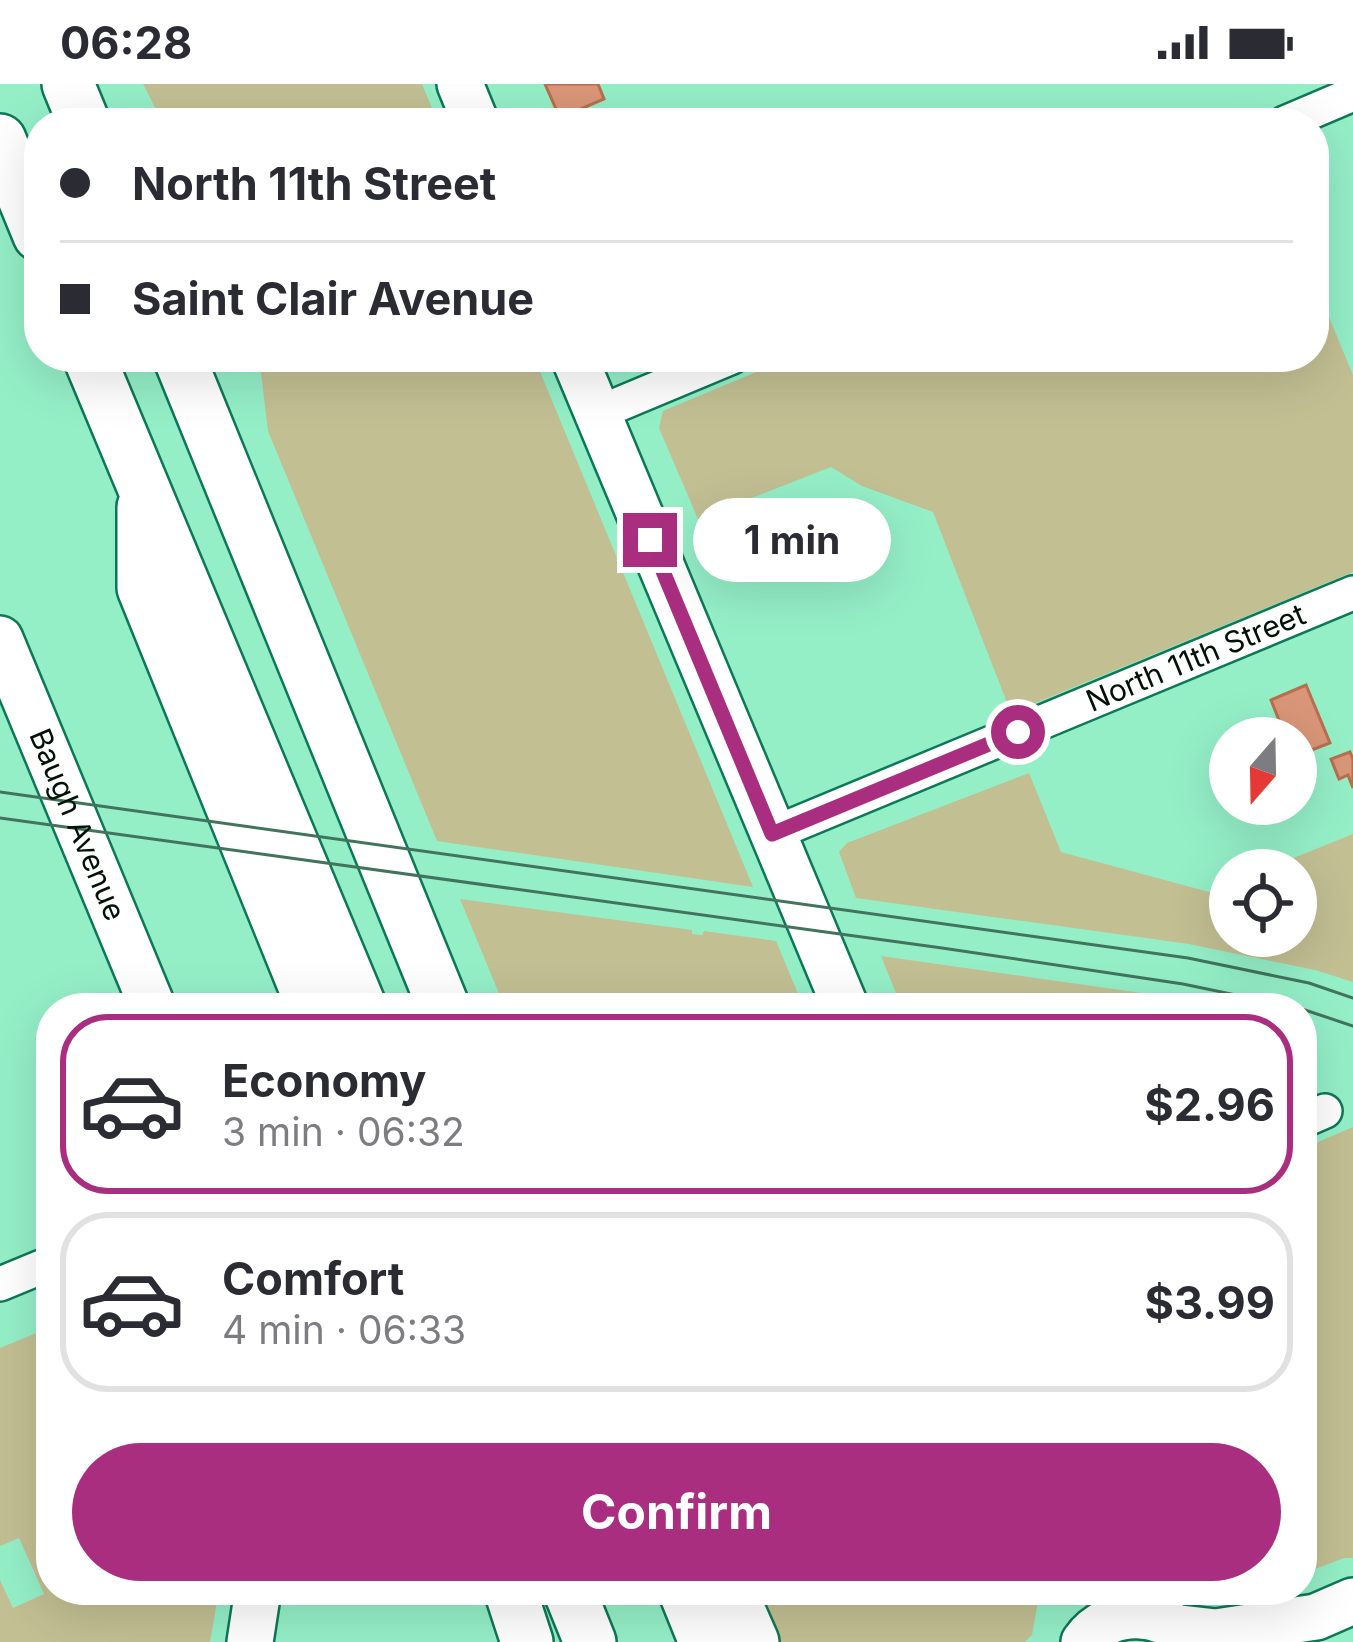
<!DOCTYPE html>
<html lang="en">
<head>
<meta charset="utf-8">
<style>
  :root { --surface:#fff; --page:#f2f2f3; --text:#2b2b33; --muted:#7c7c81; --line:#e1e1e2; --accent:#aa2e80 }
  body { margin:0; font-family:Inter,sans-serif; background:var(--page); color:var(--text); height:100vh; display:flex; flex-direction:column; font-size:45px; white-space:nowrap }
  * { box-sizing:border-box; margin:0 }
  p { font-size:39px; color:var(--muted) }
  .icon { flex:none; width:66px; height:66px; fill:none; stroke:currentColor; stroke-width:2; stroke-linecap:round; stroke-linejoin:round }
  .map { position:relative; flex:1; overflow:hidden }
  .drawer { position:absolute; left:36px; top:909px; width:1281px; height:612px; display:flex; flex-direction:column; background:var(--surface); border-radius:48px; box-shadow:0 12px 48px #0002 }
  .drawer>* { flex:none }
  .hud { position:absolute; left:24px; top:24px; width:1305px; height:264px; border-radius:48px; box-shadow:0 12px 48px #0002; display:grid; align-content:center; height:264px; padding:0 36px; background:var(--surface) }
  .needle { width:78px; rotate:200deg }
  .tools { position:absolute; left:1209px; top:633px; display:grid; gap:24px }
  .tools a { display:grid; place-items:center; width:108px; height:108px; border-radius:50%; background:var(--surface); box-shadow:0 12px 48px #0002; font-size:60px }
  .end { position:absolute; width:54px; height:54px; margin:-27px; border:15px solid #aa2e80; background:#fff; box-shadow:0 0 0 6px #fff }
  .from { border-radius:50% }
  .bubble { position:absolute; height:84px; border-radius:42px; background:var(--surface); box-shadow:0 12px 48px #0002; font-size:39px; font-weight:700; line-height:84px; text-align:center }
  .hud b { display:flex; align-items:center; gap:42px; height:114px; font-size:45px }
  .hud b+b { border-top:3px solid var(--line) }
  .hud i { width:30px; height:30px; background:var(--text) }
  ul { padding:21px 0 0; list-style:none }
  li { display:flex; align-items:center; gap:36px; height:180px; margin:0 24px 18px; padding:0 12px; border:6px solid var(--line); border-radius:48px }
  li div { flex:1 }
  li b { display:block; font-size:45px }
  li em { font-style:normal; font-weight:700 }
  li.on { border-color:var(--accent) }
  li>.icon { width:108px; height:108px; stroke-width:1.5 }
  .primary-button { display:flex; gap:24px; margin-top:auto; padding:24px 36px }
  .primary-button a { flex:1; height:138px; border-radius:72px; background:var(--accent); color:#fff; font-size:48px; font-weight:700; line-height:138px; text-align:center }
  .status { display:flex; justify-content:space-between; align-items:center; height:84px; padding:0 60px; background:var(--surface); direction:ltr }
  .status svg { height:33px; fill:currentColor }
  .map>svg:first-child { display:block }
  .green { fill:#c2bf93 }
  .building { fill:#da9678; stroke:#b86f4e; stroke-width:3 }
  .lines { fill:none; stroke-linecap:round; stroke-linejoin:round }
  .minor-casing { stroke:#0d7857; stroke-width:38 }
  .major-casing { stroke:#0d7857; stroke-width:50 }
  .highway-casing { stroke:#0d7857; stroke-width:56 }
  .minor { stroke:#fff; stroke-width:33 }
  .major { stroke:#fff; stroke-width:45 }
  .highway { stroke:#fff; stroke-width:51 }
  .tram { stroke:#42745d; stroke-width:3 }
  .route { stroke:#aa2e80; stroke-width:15 }
  .labels { text-anchor:middle; stroke-width:9; stroke-linejoin:round; paint-order:stroke }
  .street-label { font-size:30px; fill:#001208; stroke:#a1fcd4 }
</style>
</head>
<body>
<div class="status"><b>06:28</b><svg viewBox="0 0 49 12"><path d="M0 12V9h3v3zM5 12V6h3v6zM10 12V3h3v9zM15 12V0h3v12zM26 1h20v11H26zM47 4h2v5h-2z"/></svg></div>
<div class="map">
<svg width="1353" height="1558" viewBox="0 0 1353 1558">
  <rect width="100%" height="100%" fill="#94efc7"/>
  <path class="green" d="M143 0H422L438 39H163Z
    M1314 197 1353 291V488L1011 629 933 428 862 402 831 383 698 435 659 344 663 327 792 273H1314Z
    M259 273H534L753 803 437 757 268 347Z
    M1029 689 1061 768 1209 808 1230 800V852H1296V786H1264L1353 750V898L1315 886 1189 860 856 814 839 768 847 759Z
    M460 815 692 846V850L702 851 704 847 776 857 804 924H505Z
    M881 872 1156 911 1228 924H902Z
    M1353 1043V1474H1344L1302 1490V1065Z
    M51 1243V1506H219L210 1558H0V1496L13 1524 44 1510 19 1454 0 1462V1264Z
    M759 1506H1040L1032 1551 1025 1558H781Z"/>
  <path class="building" d="M545 0H598L604 15 560 34Z
    M1306 601 1330 659 1309 667 1312 677 1302 681 1298 671 1296 672V654H1286L1271 616Z
    M1350 668 1353 675V704L1348 691 1339 695 1331 675Z"/>
  <g class="lines">
    <defs>
      <g id="minor">
        <path d="M1285 39 1353 10"/>
        <path d="M598 329 732 273"/>
        <path id="s1" d="M772 750 1353 509"/>
        <path d="M1302 1037 1325 1027"/>
        <path d="M0 1200 51 1179"/>
      </g>
      <g id="major">
        <path d="M460 0 476 39"/>
        <path d="M574 273 846 924"/>
        <path id="s2" d="M0 555 153 924"/>
        <path d="M1181 1544 1216 1548 1316 1533 1353 1517"/>
        <path d="M250 1558 258 1506"/>
        <path d="M1084 1558C1110 1521 1165 1525 1192 1558"/>
      </g>
      <path id="highway" d="M68 0 84 39
        M0 56 39 151
        M89 273 361 924
        M179 273 444 924
        M143 423V504L313 924
        M510 1506 527 1558
        M569 1506 590 1558
        M684 1506 705 1558
        M730 1506 753 1558"/>
    </defs>
    <use href="#minor" class="minor-casing"/>
    <use href="#major" class="major-casing"/>
    <use href="#highway" class="highway-casing"/>
    <use href="#minor" class="minor"/>
    <use href="#major" class="major"/>
    <use href="#highway" class="highway"/>
    <path class="tram" d="M0 708 1188 874 1309 899 1353 914
      M0 734 942 864 1183 900 1299 924
      M1302 925 1353 942"/>
  </g>
  <g class="lines">
    <path class="route" d="M650 456 772 750 1018 648"/>
  </g>
  <g class="labels">
    <g class="street-label">
      <text dy="10" stroke="none"><textPath href="#s1" startOffset="459">North 11th Street</textPath></text>
      <text dy="10" stroke="none"><textPath href="#s2" startOffset="201">Baugh Avenue</textPath></text>
    </g>
  </g>
</svg>
<div class="tools">
<a><svg class="needle" viewBox="-14 -14 28 28"><path d="M0-13l5 13h-10z" fill="#e53935"/><path d="M0 13l5-13h-10z" fill="#7c7c81"/></svg></a>
<a><svg class="icon" aria-label="locate" viewBox="0 0 24 24"><circle cx="12" cy="12" r="6"/><path d="M12 2v4M12 18v4M2 12h4M18 12h4"/></svg></a>
</div>
<i class="end from" style="left:1018px;top:648px"></i>
<i class="end" style="left:650px;top:456px"></i>
<div class="bubble" style="left:693px;top:414px;width:198px">1 min</div>
<div class="hud">
<b><i class="from"></i>North 11th Street</b>
<b><i></i>Saint Clair Avenue</b>
</div>
<section class="drawer">
<ul>
<li class="on"><svg class="icon" aria-label="car" viewBox="0 0 24 24"><path d="M5 17H2v-5l4-1 3-4h7l3 4 3 1v5h-3M9 17h6M6 11h13"/><circle cx="7" cy="17" r="2"/><circle cx="17" cy="17" r="2"/></svg><div><b>Economy</b><p>3 min · 06:32</p></div><em>$2.96</em></li>
<li><svg class="icon" aria-label="car" viewBox="0 0 24 24"><path d="M5 17H2v-5l4-1 3-4h7l3 4 3 1v5h-3M9 17h6M6 11h13"/><circle cx="7" cy="17" r="2"/><circle cx="17" cy="17" r="2"/></svg><div><b>Comfort</b><p>4 min · 06:33</p></div><em>$3.99</em></li>
</ul>
<div class="primary-button"><a>Confirm</a></div>
</section>
</div>
</body>
</html>
